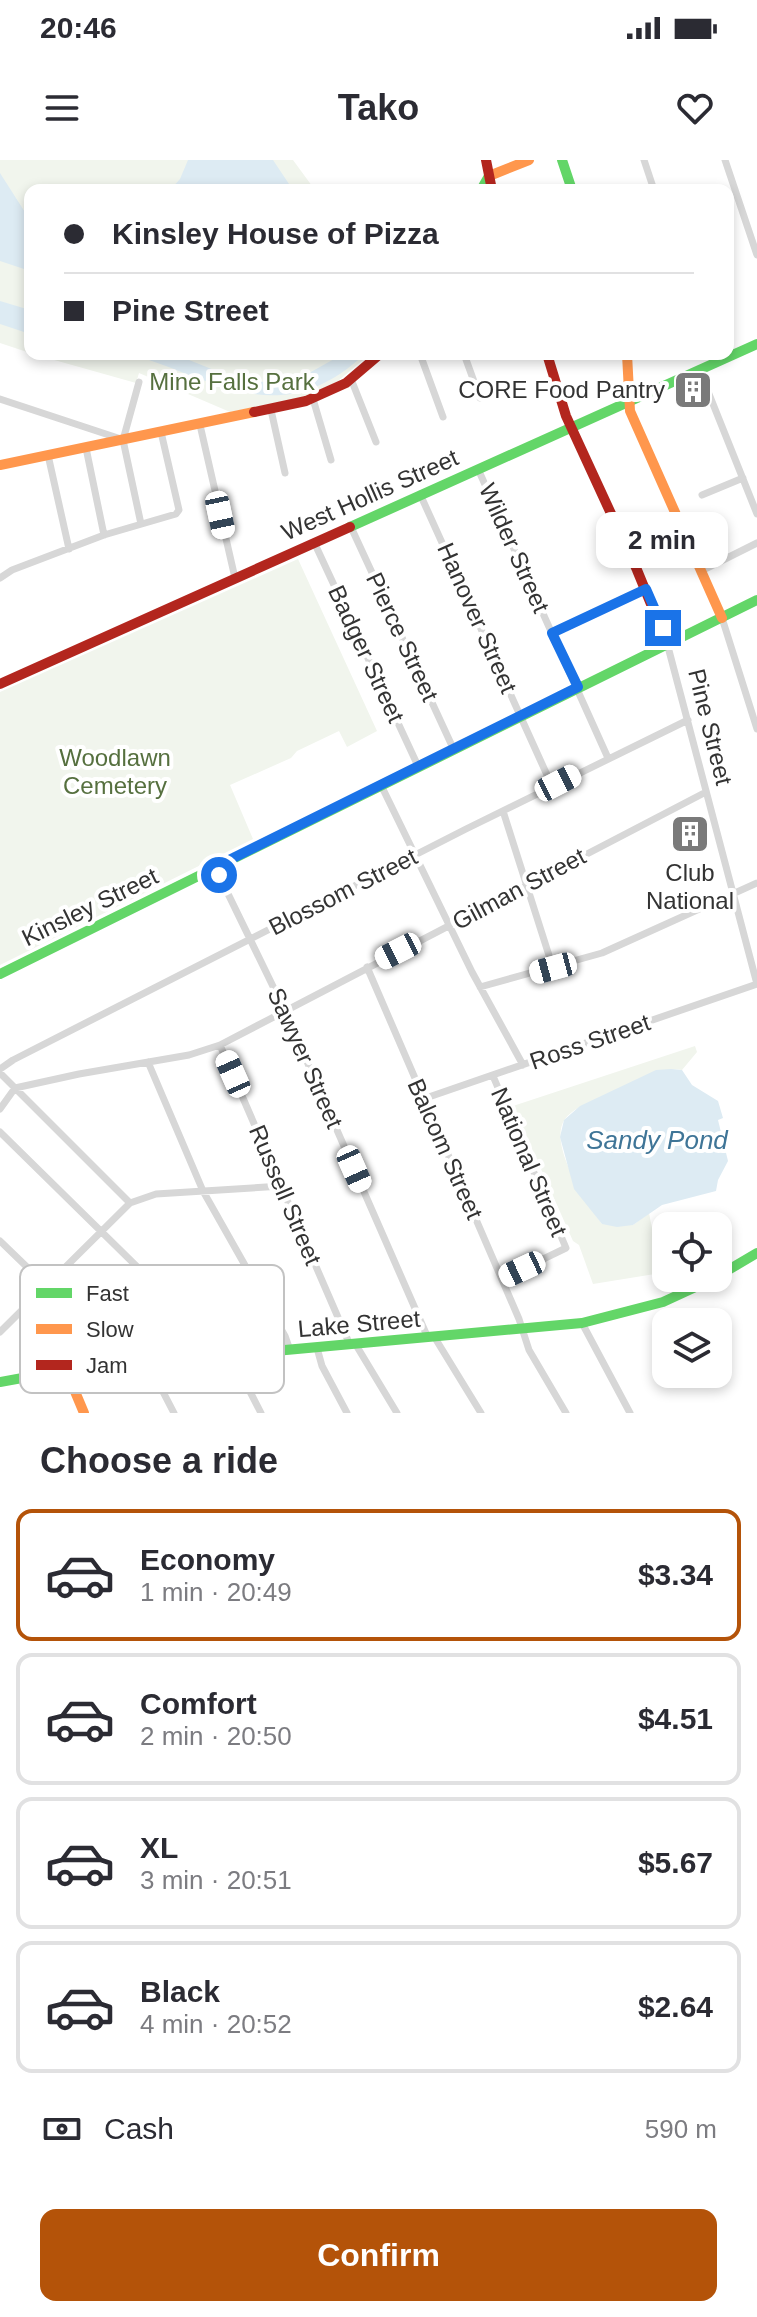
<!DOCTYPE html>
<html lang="en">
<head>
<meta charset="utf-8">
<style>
  :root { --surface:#fff; --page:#f7f7f7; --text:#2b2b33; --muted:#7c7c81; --line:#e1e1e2; --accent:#b45309 }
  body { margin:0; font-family:Arial,sans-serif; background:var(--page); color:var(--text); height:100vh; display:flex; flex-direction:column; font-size:30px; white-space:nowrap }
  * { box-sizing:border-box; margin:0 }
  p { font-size:26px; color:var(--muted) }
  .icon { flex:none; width:44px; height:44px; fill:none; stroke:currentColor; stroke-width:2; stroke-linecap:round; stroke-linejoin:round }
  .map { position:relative; height:1253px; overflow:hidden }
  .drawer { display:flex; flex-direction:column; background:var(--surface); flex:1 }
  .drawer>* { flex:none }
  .banner { position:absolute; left:24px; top:24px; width:710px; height:176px; border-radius:16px; box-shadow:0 4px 12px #0003; display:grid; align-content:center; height:176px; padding:0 40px; background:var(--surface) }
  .tools { position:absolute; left:652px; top:1052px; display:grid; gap:16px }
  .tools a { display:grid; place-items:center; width:80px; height:80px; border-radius:16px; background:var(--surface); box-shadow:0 4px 12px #0003; font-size:40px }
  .end { position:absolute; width:36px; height:36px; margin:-18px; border:10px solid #1a73e8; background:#fff; box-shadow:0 0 0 4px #fff }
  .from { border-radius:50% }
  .bubble { position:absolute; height:56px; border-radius:16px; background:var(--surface); box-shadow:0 4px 12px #0003; font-size:26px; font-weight:700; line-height:56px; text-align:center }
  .car { position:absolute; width:24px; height:48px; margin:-24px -12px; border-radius:10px; box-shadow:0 0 6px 2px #0007; background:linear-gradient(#fff 24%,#345 0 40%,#fff 0 76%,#345 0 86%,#fff 0) }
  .banner b { display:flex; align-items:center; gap:28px; height:76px; font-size:30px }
  .banner b+b { border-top:2px solid var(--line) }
  .banner i { width:20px; height:20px; background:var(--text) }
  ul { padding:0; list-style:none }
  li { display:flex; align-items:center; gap:24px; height:132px; margin:0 16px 12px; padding:0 24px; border:4px solid var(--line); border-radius:16px }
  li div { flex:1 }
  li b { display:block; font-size:30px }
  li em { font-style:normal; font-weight:700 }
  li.current { border-color:var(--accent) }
  li>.icon { width:72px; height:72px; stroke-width:1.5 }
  h2 { padding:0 40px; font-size:36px; line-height:96px }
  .pay { display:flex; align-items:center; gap:20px; height:88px; padding:0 40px; font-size:30px }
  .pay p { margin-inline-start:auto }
  .action { display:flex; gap:16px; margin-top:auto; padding:16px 40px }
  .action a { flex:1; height:92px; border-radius:16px; background:var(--accent); color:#fff; font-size:32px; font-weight:700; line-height:92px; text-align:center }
  .status { display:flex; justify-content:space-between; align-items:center; height:56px; padding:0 40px; background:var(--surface); direction:ltr }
  .status svg { height:22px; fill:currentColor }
  header { display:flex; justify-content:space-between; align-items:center; height:104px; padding:0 40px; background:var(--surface); font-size:36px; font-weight:700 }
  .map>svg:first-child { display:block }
  .green { fill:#f1f5ed }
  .water { fill:#ddebf3 }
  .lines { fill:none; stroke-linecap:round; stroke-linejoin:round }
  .street { stroke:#d7d7d7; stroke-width:7 }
  .fast { stroke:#63d668; stroke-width:10 }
  .slow { stroke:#ff974d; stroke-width:10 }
  .jam { stroke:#b3261e; stroke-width:10 }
  .route { stroke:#1a73e8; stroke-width:10 }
  .labels { text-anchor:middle; stroke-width:8; stroke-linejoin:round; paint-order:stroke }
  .park-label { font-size:24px; fill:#56703f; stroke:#fff }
  .poi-label { font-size:24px; fill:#333; stroke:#fff; text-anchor:end }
  .street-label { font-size:24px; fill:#333; stroke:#fff }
  .water-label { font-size:26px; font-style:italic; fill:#3f7597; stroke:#fff }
  .key { fill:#fff; stroke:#c2c2c2; stroke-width:2 }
  .key-label { font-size:22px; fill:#333 }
</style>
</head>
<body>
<div class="status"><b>20:46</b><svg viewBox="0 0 49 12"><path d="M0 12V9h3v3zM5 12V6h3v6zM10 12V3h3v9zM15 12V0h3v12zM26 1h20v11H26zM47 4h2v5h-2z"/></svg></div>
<header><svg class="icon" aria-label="menu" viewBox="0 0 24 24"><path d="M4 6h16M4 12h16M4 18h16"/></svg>Tako<svg class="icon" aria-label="heart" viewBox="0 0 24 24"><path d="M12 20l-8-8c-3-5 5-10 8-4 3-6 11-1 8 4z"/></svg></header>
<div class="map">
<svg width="757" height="1253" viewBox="0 0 757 1253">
  <rect width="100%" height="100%" fill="#fff"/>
  <path class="green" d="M0 0H293L315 30H30V193L0 183Z
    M33 194H370L338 221 308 236 230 252 139 213 136 223Z
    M298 399 377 571 347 587 339 571 297 591 291 598 230 625 253 679 0 805V532Z
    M695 886 697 892 682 910C659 907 634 922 613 932 597 941 577 944 565 959 547 984 587 1043 602 1064L633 1065 649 1053 661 1113 593 1124 579 1085 573 1081 513 946Z"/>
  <path class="water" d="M188 0H273L293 30H170L180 19Z
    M0 13 30 60V111L0 101Z
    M0 141 30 150V174L0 164Z
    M131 194H174L239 220 279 223 302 217 343 194H365C281 271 221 222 131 194Z
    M671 909 682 910 692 925 718 941 723 958 718 960 728 1001 718 1020 716 1031 662 1045 633 1065 617 1067 602 1064 574 1029 560 977 564 960 580 946 656 910Z"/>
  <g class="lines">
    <path class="street" d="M644 0 654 30
      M725 0 757 95
      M420 194 443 257
      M464 194 480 238
      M699 209 757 354
      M351 219 376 282
      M139 222 123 280 141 364
      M0 239 121 279
      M313 239 331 300
      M271 250 285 313
      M200 265 235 418
      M86 288 104 375
      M48 295 69 389
      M478 309 608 598
      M420 334 552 626
      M702 335 743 318
      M350 365 453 588
      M314 382 418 606
      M703 410 757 383
      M0 418 12 410 104 375 176 354 179 350 161 272
      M722 458 757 569
      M552 473 646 429
      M667 483 757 824
      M381 625 472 812 523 905
      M503 651 553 808
      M215 707 284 849 428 1178
      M367 807 519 1159 529 1190 566 1253
      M480 827 602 793 757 723
      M220 885 350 1185
      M148 902 203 1031 285 1176 290 1190
      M0 909 13 900 466 669 688 560
      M0 913 130 1043
      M493 916 566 1088 502 1119
      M423 939 757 824
      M0 949 15 928 79 914 189 895 220 885 706 632
      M0 972 174 1143
      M0 1081 111 1188 120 1205
      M582 1163 630 1253
      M0 1172 130 1043 156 1034 282 1026
      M435 1178 481 1253
      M356 1185 397 1253
      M317 1188 322 1206 347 1253
      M231 1195 261 1253
      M148 1203 174 1253"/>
    <path class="fast" d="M562 0 572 30
      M481 30 489 16
      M350 367 757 184
      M0 814 757 440
      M718 1116 757 1093
      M0 1222 66 1210 582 1163 663 1142 715 1118"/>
    <path class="slow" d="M489 16 529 0
      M627 194 630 251 722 458
      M0 305 254 252
      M66 1210 84 1253"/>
    <path class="jam" d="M486 0 492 30
      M547 194 566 256 637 410 667 483
      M254 252 306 241 346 223 380 194
      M0 524 350 367"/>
  </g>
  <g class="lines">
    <path class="route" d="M219 715 215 707 578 527 552 473 646 429 663 468"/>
  </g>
  <defs>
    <symbol id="building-square" viewBox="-11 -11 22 22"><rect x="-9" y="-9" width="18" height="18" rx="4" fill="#7a7a7a" stroke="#fff"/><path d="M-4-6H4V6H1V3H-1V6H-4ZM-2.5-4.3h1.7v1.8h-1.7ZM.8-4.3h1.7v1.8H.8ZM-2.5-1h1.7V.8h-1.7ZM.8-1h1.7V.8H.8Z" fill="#fff"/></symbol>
  </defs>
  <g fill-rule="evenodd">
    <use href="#building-square" x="671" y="208" width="44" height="44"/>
    <use href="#building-square" x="668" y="652" width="44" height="44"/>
  </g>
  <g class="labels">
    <g class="park-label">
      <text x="232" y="230">Mine Falls Park</text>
      <text x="115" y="606">Woodlawn<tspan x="115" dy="28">Cemetery</tspan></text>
    </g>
    <g class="poi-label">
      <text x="665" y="238">CORE Food Pantry</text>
      <text x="690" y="721" text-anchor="middle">Club<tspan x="690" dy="28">National</tspan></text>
    </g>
    <g class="street-label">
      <text transform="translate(370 335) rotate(-24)" y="8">West Hollis Street</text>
      <text transform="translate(514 388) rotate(66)" y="8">Wilder Street</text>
      <text transform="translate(477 458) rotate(66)" y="8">Hanover Street</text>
      <text transform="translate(402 477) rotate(65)" y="8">Pierce Street</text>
      <text transform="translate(366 494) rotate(65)" y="8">Badger Street</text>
      <text transform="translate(710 567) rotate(76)" y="8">Pine Street</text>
      <text transform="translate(519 729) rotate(-28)" y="8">Gilman Street</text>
      <text transform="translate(343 732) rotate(-27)" y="8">Blossom Street</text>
      <text transform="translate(90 747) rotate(-26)" y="8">Kinsley Street</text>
      <text transform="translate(590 882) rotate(-19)" y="8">Ross Street</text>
      <text transform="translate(305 898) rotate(66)" y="8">Sawyer Street</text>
      <text transform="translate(445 989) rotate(66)" y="8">Balcom Street</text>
      <text transform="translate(529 1002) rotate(67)" y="8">National Street</text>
      <text transform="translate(285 1035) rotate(67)" y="8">Russell Street</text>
      <text transform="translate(359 1164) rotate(-5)" y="8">Lake Street</text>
    </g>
    <g class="water-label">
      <text x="657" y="989">Sandy Pond</text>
    </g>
  </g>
  <rect x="20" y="1105" width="264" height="128" rx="12" class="key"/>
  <rect x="36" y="1128" width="36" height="10" fill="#63d668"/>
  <rect x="36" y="1164" width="36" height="10" fill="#ff974d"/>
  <rect x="36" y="1200" width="36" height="10" fill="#b3261e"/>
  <g class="key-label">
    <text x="86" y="1141">Fast</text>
    <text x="86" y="1177">Slow</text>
    <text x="86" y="1213">Jam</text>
  </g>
</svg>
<div class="tools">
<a><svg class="icon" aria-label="locate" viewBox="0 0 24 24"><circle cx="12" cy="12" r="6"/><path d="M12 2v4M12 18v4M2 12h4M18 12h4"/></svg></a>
<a><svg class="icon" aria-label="layers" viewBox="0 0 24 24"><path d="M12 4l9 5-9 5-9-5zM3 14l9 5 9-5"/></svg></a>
</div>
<i class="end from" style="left:219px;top:715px"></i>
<i class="end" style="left:663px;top:468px"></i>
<div class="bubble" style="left:596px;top:352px;width:132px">2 min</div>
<i class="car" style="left:220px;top:355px;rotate:168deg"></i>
<i class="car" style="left:558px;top:623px;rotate:63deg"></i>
<i class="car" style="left:398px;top:791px;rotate:243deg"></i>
<i class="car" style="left:553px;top:808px;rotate:255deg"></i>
<i class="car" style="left:233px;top:914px;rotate:336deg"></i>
<i class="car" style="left:354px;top:1009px;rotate:156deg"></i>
<i class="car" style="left:522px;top:1109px;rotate:245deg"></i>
<div class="banner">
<b><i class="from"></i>Kinsley House of Pizza</b>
<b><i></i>Pine Street</b>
</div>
</div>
<section class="drawer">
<h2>Choose a ride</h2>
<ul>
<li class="current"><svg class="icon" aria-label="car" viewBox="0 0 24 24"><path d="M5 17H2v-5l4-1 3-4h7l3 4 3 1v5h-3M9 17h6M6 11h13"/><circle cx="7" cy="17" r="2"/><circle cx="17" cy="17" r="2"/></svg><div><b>Economy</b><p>1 min · 20:49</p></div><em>$3.34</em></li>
<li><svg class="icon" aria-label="car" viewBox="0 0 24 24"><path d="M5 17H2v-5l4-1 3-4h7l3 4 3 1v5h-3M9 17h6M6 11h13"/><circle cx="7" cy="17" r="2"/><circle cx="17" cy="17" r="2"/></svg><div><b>Comfort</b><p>2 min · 20:50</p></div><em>$4.51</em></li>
<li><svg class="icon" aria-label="car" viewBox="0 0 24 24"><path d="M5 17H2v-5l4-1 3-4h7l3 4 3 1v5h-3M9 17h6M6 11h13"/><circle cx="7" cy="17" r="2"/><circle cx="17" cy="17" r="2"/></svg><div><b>XL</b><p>3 min · 20:51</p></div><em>$5.67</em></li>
<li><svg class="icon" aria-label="car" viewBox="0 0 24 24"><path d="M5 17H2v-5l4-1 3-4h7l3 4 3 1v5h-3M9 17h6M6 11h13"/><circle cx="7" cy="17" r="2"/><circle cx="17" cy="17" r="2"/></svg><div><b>Black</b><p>4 min · 20:52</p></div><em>$2.64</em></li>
</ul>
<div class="pay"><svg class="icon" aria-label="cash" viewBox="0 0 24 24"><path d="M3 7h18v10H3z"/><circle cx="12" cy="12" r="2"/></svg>Cash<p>590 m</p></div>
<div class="action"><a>Confirm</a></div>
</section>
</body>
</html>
